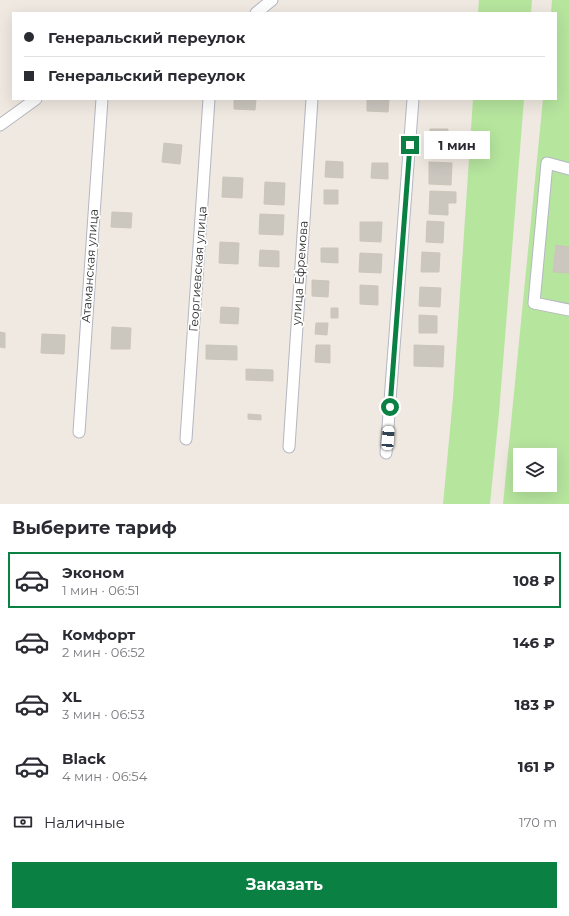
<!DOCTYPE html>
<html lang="ru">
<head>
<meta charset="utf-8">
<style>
  :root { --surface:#fff; --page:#f2f2f3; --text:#2b2b33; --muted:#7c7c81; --line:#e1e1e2; --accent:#0b8043 }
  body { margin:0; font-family:Montserrat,sans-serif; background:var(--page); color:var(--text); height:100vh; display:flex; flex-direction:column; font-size:15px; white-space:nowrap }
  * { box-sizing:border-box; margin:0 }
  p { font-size:13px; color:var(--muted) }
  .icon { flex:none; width:22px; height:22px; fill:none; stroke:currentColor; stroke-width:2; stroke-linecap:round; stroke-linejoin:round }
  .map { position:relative; height:504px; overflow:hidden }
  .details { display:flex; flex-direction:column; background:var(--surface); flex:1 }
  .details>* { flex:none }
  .hud { position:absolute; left:12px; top:12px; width:545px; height:88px; border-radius:0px; box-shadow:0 4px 16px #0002; display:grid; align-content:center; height:88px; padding:0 12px; background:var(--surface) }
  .fabs { position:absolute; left:513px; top:448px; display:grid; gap:8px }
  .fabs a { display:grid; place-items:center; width:44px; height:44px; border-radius:0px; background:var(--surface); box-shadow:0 4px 16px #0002; font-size:20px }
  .end { position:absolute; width:18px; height:18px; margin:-9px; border:5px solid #0b8043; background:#fff; box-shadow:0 0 0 2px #fff }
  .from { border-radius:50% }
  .bubble { position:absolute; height:28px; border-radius:0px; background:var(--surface); box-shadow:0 4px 16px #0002; font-size:13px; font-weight:700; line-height:28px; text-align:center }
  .car { position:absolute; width:12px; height:24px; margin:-12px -6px; border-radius:5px; box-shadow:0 0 3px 1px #0007; background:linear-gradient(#fff 24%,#345 0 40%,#fff 0 76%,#345 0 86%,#fff 0) }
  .hud b { display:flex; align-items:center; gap:14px; height:38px; font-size:15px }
  .hud b+b { border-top:1px solid var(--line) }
  .hud i { width:10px; height:10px; background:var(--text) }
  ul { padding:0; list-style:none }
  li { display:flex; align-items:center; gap:12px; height:56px; margin:0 8px 6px; padding:0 4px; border:2px solid transparent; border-radius:0px }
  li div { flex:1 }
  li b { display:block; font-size:15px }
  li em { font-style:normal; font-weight:700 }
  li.current { border-color:var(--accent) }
  li>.icon { width:36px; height:36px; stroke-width:1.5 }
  h2 { padding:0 12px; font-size:18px; line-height:48px }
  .pay { display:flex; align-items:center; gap:10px; height:44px; padding:0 12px; font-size:15px }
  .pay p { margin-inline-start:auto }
  .primary-button { display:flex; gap:8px; margin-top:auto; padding:8px 12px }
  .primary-button a { flex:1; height:46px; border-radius:0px; background:var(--accent); color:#fff; font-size:16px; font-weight:700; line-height:46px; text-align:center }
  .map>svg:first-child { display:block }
  .green { fill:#b6e59e; fill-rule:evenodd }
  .building { fill:#cbc7bf; stroke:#cbc5ba }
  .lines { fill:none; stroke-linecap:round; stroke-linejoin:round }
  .minor-casing { stroke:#b4b7c1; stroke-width:13 }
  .minor { stroke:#fff; stroke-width:11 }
  .route { stroke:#0b8043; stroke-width:5 }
  .labels { text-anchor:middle; stroke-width:3.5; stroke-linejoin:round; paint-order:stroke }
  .street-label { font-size:12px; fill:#2e2e2e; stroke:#fff }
</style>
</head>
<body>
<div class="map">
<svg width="569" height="504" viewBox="0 0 569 504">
  <rect width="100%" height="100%" fill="#efe9e1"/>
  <path class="green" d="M479 0H532L531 13H478Z
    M552 0H569V504H503L543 99H556V13H551ZM520 455H550V485H520Z
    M473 99H524L499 413 490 504H443L453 398Z"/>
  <path class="building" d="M234 99H256L255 110 234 109Z
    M367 99H389L388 112 367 111Z
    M430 129H448L447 148H429Z
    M164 143 182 145 180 164 162 162Z
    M326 161 343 162V178L325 177Z
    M429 162 452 163 451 185 429 184Z
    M372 163H388V179L371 178Z
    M223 177 243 178 242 198 222 197Z
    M265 182 285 183 284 205 264 204Z
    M324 190H338V204H324Z
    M430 191 456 192V203H448V215L429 214Z
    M112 212 132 213 131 228 111 227Z
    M260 214 284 215 283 235 259 234Z
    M427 221 444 222 443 243 426 242Z
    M360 222H382L381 242 360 241Z
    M220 242 239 243 238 264 219 263Z
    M556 245 569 247V273L553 272Z
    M321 248H338V263L321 262Z
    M260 250 279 251V267L259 266Z
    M422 252 440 253 439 272H421Z
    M360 253 382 254 381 273 359 272Z
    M312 280 329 281 328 297 312 296Z
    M360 285 378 286V305L360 304Z
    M420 287 441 288 440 307 419 306Z
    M221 307 239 308 238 324 220 323Z
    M331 308H338V318H331Z
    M419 315 437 316V333H419Z
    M316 323H328L327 335 315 334Z
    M112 327 131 328 130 349H111Z
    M0 332 5 333V348L0 347Z
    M42 334 65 335 64 354 41 353Z
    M206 345 237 346V360L206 359Z
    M316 345H330V363L315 362Z
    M414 345 444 346 443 367 414 366Z
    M246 369 273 370V381L246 380Z
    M248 414 261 415V420L248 419Z"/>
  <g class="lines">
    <defs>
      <path id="minor" d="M256 13 272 0
        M0 125 36 99
        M569 169 547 163 534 303 569 310
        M79 432 102 99
        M186 439 209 99
        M289 447 312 99
        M386 453 413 99"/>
    </defs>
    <use href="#minor" class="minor-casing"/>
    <use href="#minor" class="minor"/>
  </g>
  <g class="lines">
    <path class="route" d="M390 407 410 145"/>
  </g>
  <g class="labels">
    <g class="street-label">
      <text transform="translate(90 266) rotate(-86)" y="4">Атаманская улица</text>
      <text transform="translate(198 269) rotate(-86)" y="4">Георгиевская улица</text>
      <text transform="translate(300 273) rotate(-86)" y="4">улица Ефремова</text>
    </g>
  </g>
</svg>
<div class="fabs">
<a><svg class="icon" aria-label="layers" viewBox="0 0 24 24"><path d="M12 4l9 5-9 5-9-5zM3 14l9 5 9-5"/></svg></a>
</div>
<i class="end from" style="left:390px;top:407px"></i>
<i class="end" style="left:410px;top:145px"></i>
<div class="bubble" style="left:424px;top:131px;width:66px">1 мин</div>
<i class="car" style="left:388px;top:438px;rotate:4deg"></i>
<div class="hud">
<b><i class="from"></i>Генеральский переулок</b>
<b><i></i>Генеральский переулок</b>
</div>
</div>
<section class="details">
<h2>Выберите тариф</h2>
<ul>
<li class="current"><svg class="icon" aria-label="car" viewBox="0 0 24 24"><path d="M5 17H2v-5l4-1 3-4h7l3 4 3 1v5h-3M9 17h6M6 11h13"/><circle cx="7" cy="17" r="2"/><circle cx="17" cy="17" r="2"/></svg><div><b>Эконом</b><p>1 мин · 06:51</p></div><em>108 ₽</em></li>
<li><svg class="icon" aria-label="car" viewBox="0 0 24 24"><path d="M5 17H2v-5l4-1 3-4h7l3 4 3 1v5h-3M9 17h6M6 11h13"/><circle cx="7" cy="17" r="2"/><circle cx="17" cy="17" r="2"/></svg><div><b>Комфорт</b><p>2 мин · 06:52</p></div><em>146 ₽</em></li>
<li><svg class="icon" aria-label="car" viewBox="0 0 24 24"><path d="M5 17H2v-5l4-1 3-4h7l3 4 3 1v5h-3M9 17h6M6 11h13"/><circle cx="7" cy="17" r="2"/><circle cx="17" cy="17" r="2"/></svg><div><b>XL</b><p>3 мин · 06:53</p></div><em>183 ₽</em></li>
<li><svg class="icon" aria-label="car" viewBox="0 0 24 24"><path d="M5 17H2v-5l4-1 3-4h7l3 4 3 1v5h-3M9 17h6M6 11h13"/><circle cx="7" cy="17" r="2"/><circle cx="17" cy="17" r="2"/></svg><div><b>Black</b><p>4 мин · 06:54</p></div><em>161 ₽</em></li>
</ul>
<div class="pay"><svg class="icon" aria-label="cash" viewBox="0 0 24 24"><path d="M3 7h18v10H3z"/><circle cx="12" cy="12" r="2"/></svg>Наличные<p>170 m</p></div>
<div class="primary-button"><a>Заказать</a></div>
</section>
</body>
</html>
